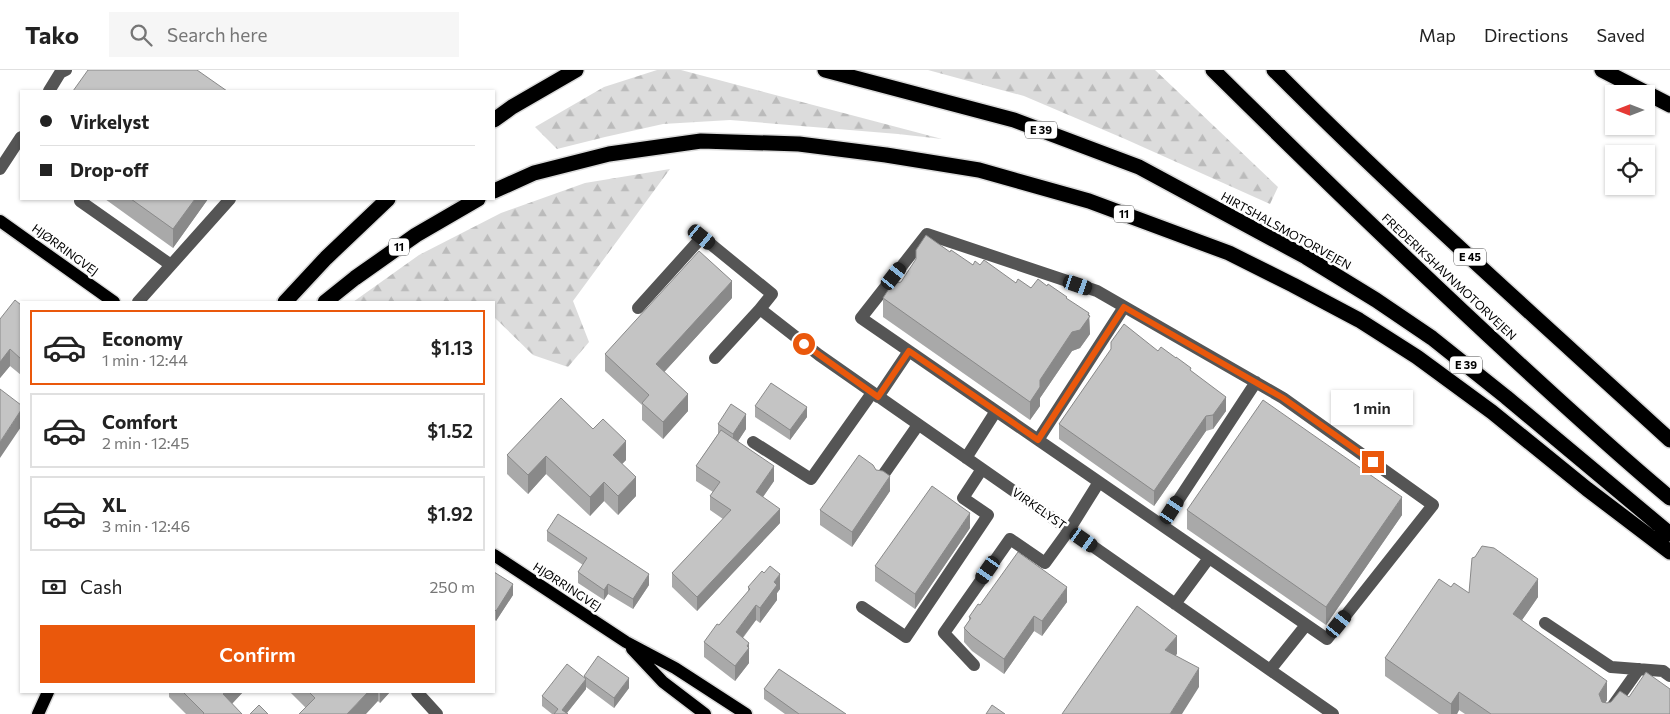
<!DOCTYPE html>
<html lang="en">
<head>
<meta charset="utf-8">
<style>
  :root { --surface:#fff; --page:#f6f6f6; --text:#222; --muted:#767676; --line:#e0e0e0; --accent:#ea580c }
  body { margin:0; font-family:Commissioner,sans-serif; background:var(--page); color:var(--text); height:100vh; display:flex; flex-direction:column; font-size:19px; white-space:nowrap }
  * { box-sizing:border-box; margin:0 }
  p { font-size:16px; color:var(--muted) }
  .icon { flex:none; width:28px; height:28px; fill:none; stroke:currentColor; stroke-width:2; stroke-linecap:round; stroke-linejoin:round }
  .map { position:relative; flex:1; overflow:hidden }
  .drawer { position:absolute; left:20px; top:231px; width:475px; height:392px; display:flex; flex-direction:column; background:var(--surface); border-radius:0px; box-shadow:0 1px 4px #0004 }
  .drawer>* { flex:none }
  .guide { position:absolute; left:20px; top:20px; width:475px; height:110px; border-radius:0px; box-shadow:0 1px 4px #0004; display:grid; align-content:center; height:110px; padding:0 20px; background:var(--surface) }
  .needle { width:32px; rotate:270deg }
  .buttons { position:absolute; left:1605px; top:15px; display:grid; gap:10px }
  .buttons a { display:grid; place-items:center; width:50px; height:50px; border-radius:0px; background:var(--surface); box-shadow:0 1px 4px #0004; font-size:25px }
  .end { position:absolute; width:22px; height:22px; margin:-11px; border:6px solid #ea580c; background:#fff; box-shadow:0 0 0 2px #fff }
  .from { border-radius:50% }
  .bubble { position:absolute; height:35px; border-radius:0px; background:var(--surface); box-shadow:0 1px 4px #0004; font-size:16px; font-weight:600; line-height:35px; text-align:center }
  .car { position:absolute; width:15px; height:30px; margin:-15px -8px; border-radius:6px; box-shadow:0 0 4px 1px #0007; background:linear-gradient(#222 24%,#8ab4d8 0 40%,#222 0 76%,#8ab4d8 0 86%,#222 0) }
  .guide b { display:flex; align-items:center; gap:18px; height:48px; font-size:19px }
  .guide b+b { border-top:1px solid var(--line) }
  .guide i { width:12px; height:12px; background:var(--text) }
  ul { padding:9px 0 0; list-style:none }
  li { display:flex; align-items:center; gap:15px; height:75px; margin:0 10px 8px; padding:0 10px; border:2px solid var(--line); border-radius:0px }
  li div { flex:1 }
  li b { display:block; font-size:19px }
  li em { font-style:normal; font-weight:600 }
  li.selected { border-color:var(--accent) }
  li>.icon { width:45px; height:45px; stroke-width:1.5 }
  .pay { display:flex; align-items:center; gap:12px; height:55px; padding:0 20px; font-size:19px }
  .pay p { margin-inline-start:auto }
  .primary-button { display:flex; gap:10px; margin-top:auto; padding:10px 20px }
  .primary-button a { flex:1; height:58px; border-radius:0px; background:var(--accent); color:#fff; font-size:20px; font-weight:600; line-height:58px; text-align:center }
  header { display:flex; align-items:center; gap:30px; box-sizing:border-box; height:70px; padding:0 25px; background:var(--surface); border-bottom:1px solid var(--line) }
  header strong { font-size:24px }
  nav { display:flex; gap:28px; margin-inline-start:auto; font-size:18px }
  .search { width:350px; height:45px; background:var(--page); display:flex; align-items:center; gap:12px; box-sizing:border-box; padding:0 18px; border-radius:0px; color:var(--muted); font-size:19px }
  .map>svg:first-child { display:block }
  .forest { fill:url(#forest-firs) }
  .lines { fill:none; stroke-linecap:round; stroke-linejoin:round }
  .major-casing { stroke:#dbdbdb; stroke-width:15 }
  .highway-casing { stroke:#dbdbdb; stroke-width:18 }
  .minor { stroke:#555; stroke-width:12 }
  .major { stroke:#000; stroke-width:12 }
  .highway { stroke:#000; stroke-width:15 }
  .wall { fill:#a9a9a9 }
  .shaded-wall { fill:#898989 }
  .building { fill:#c4c4c4; stroke:#898989 }
  .route { stroke:#ea580c; stroke-width:6 }
  .labels { text-anchor:middle; stroke-width:5; stroke-linejoin:round; paint-order:stroke }
  .shield { fill:#fff; stroke:#4c4c4c; stroke-width:1 }
  .shield-label { font-size:11px; font-weight:bold; fill:#000 }
  .street-label { font-size:12px; fill:#000; stroke:#fff }
</style>
</head>
<body>
<header>
<strong>Tako</strong>
<div class="search"><svg class="icon" aria-label="search" viewBox="0 0 24 24"><circle cx="10" cy="10" r="6"/><path d="M15 15l6 6"/></svg>Search here</div>
<nav><a>Map</a><a>Directions</a><a>Saved</a></nav>
</header>
<div class="map">
<svg width="1670" height="644" viewBox="0 0 1670 644">
  <defs>
    <pattern id="forest-firs" width="22" height="20" patternUnits="userSpaceOnUse" patternTransform="scale(1.25)"><rect width="22" height="20" fill="#dcdcdc"/><path d="M5 1l3.5 6h-7zM16 11l3.5 6h-7z" fill="#bbb"/></pattern>
  </defs>
  <rect width="100%" height="100%" fill="#fff"/>
  <path class="forest" d="M657 0H681L942 69 898 64 730 50 663 54 605 67 557 79 535 57 604 17Z
    M928 0H1155L1278 117 1270 134 1125 69 1024 26Z
    M670 99 573 231 589 272 568 297 533 285 494 247V232H353L419 185 501 143 585 113Z"/>
  <g class="lines">
    <defs>
      <path id="major" d="M0 151 114 232
        M494 485 626 572 675 598 746 644
        M632 579 663 612 705 644
        M38 644 48 622"/>
      <path id="highway" d="M825 0 1014 50 1139 97 1306 187 1376 230 1432 268 1506 327 1670 464
        M1213 0C1312 98 1412 195 1515 290 1566 337 1617 384 1670 428
        M1274 0C1401 128 1537 248 1670 370
        M1602 0 1670 35
        M494 50 512 37 576 0
        M494 121 534 103 609 84 701 71 799 74 886 85 979 100 1089 131 1229 183 1293 215 1359 250 1417 287 1492 342 1587 419 1670 482
        M285 232 326 188 388 129
        M325 232 355 208 416 165 478 129"/>
    </defs>
    <use href="#major" class="major-casing"/>
    <use href="#highway" class="highway-casing"/>
    <path class="minor" d="M49 21 60 3 66 0
      M0 99 21 67
      M80 131 171 195
      M927 164 1097 221 1283 328 1433 435 1327 569 861 248Z
      M138 232 230 129
      M638 238 702 167 772 224 760 239
      M715 288 760 239 819 285 1333 644
      M878 327 909 281
      M1038 370 1124 237
      M753 372 811 409 872 323
      M966 388 996 341
      M881 408 918 355
      M1162 455 1256 312
      M1175 534 1209 488
      M862 537 906 567 988 445 963 428 982 399
      M1545 553 1611 597 1663 601 1670 606
      M974 595 944 563 1010 469 1045 493 1069 460 1099 412
      M1270 600 1306 555
      M417 622 437 644
      M1607 644 1639 599"/>
    <use href="#major" class="major"/>
    <use href="#highway" class="highway"/>
  </g>
  <path class="wall" d="M105 129H208L173 178Z
    M950 182 973 195H980L1016 213 1067 229 1089 245 1090 264 1080 278 1072 281 1040 328V336L1030 350 883 247V228L901 212Z
    M732 228 664 302 688 341 663 369 642 350V335L605 301V284Z
    M21 235V305L10 296 0 308V249Z
    M1111 272 1158 281 1191 301 1226 341 1213 359 1206 361 1154 436 1059 369V354L1111 280Z
    M755 336 807 347 790 370 755 347Z
    M718 354 746 359 738 371 774 411 763 427 780 453 697 541 672 517V503L723 449 710 440V426L713 422 696 411V396L718 364Z
    M593 359 626 390 622 394 636 426 618 445 604 431 590 446 546 404 528 424 507 404V385Z
    M876 400 890 421 852 477 820 455V440Z
    M1187 440 1402 445 1326 555 1187 459Z
    M970 458 915 539 875 511V496Z
    M547 461 649 515 633 539 608 524 604 530 578 513V502L583 495 547 471Z
    M494 502 513 525 496 551 494 549Z
    M748 517 780 519 777 523V530L760 553 756 550 743 568 749 578V593L735 611 704 587V572L748 522Z
    M1451 517 1469 523 1538 527 1522 550 1607 630 1605 633H1607L1629 627 1670 644H1465L1459 640 1457 644H1439L1385 606V588Z
    M1067 532 1042 566 1034 561 1004 604 972 581 964 572V558L969 551V547L980 535Z
    M584 606 629 618 614 638 586 617V619L567 643 568 644H552L542 636V626L584 608Z
    M764 619 846 644H785L764 629Z
    M169 622H243L232 634 242 644H186L169 627Z
    M290 622H390L380 633 378 631 305 637Z"/>
  <path class="shaded-wall" d="M195 129H208L173 178V159Z
    M732 211V228L656 311V294Z
    M1089 243 1090 264 1080 278 1072 281 1040 328V336L1030 350V332L1040 310 1072 262Z
    M10 279V296L0 308V292Z
    M688 324V341L663 369V352Z
    M1226 327V341L1213 359V345Z
    M807 337V347L790 370V360Z
    M21 340V357L0 388V372Z
    M746 344V359L733 379V364Z
    M1206 346V361L1154 436V421Z
    M626 371V390L613 403V385Z
    M546 386V404L528 424V405Z
    M774 396V411L756 437V422Z
    M890 406V421L852 477V462Z
    M636 407V426L618 445V426Z
    M604 412V431L590 446V427Z
    M1402 427V445L1326 555V537Z
    M780 439V453L697 541V527Z
    M970 443V458L915 539V524Z
    M649 504V515L633 539V529Z
    M780 504V519L777 523V530L760 553V538L774 512Z
    M1538 509V527L1513 563V544Z
    M513 514V525L496 551V541Z
    M608 514V524L604 530V520Z
    M1067 517V532L1042 566V551Z
    M756 535V550L736 576V562Z
    M1034 546V561L1004 604V589Z
    M1177 566V584L1165 598V580Z
    M749 573V593L735 611V596Z
    M1199 598V617L1182 644H1170Z
    M629 608V618L614 638V628Z
    M586 609V619L566 644 562 640Z
    M1607 611V630L1599 643V624Z
    M225 622H243L223 643V624Z
    M368 622H378V631L366 644H347Z
    M380 622H390L380 633Z
    M1459 622V640L1457 644H1451V634Z"/>
  <path class="building" d="M88 0H197L227 21H73Z
    M131 129H195L173 159Z
    M926 165 950 182 951 180 973 195 975 191 980 195 984 190 1016 213 1018 209 1031 218 1038 209 1047 216 1048 214 1067 227 1066 228 1089 243 1088 245 1090 246 1080 260 1072 262 1040 310V317L1030 332 883 228 892 214 901 212 916 189V180Z
    M699 181 732 211 656 294 688 324 663 352 642 333 649 325 605 284Z
    M15 230 21 235V289L10 279 0 292V249Z
    M1124 254 1158 281 1161 277 1176 288V287L1191 298 1190 300 1226 327 1213 345 1206 346 1154 421 1059 354 1111 279V272Z
    M771 313 807 337 790 360 755 336Z
    M0 319 21 335V340L0 372Z
    M561 328 593 359 603 349 626 371 613 385 636 407 618 426 604 412 590 427 546 386 528 405 507 385Z
    M1263 330 1402 427 1326 537 1187 440Z
    M731 334 746 344 733 364 718 354Z
    M721 360 774 396 756 422 780 439 697 527 672 503 731 440 710 426 720 412 696 396Z
    M859 385 873 395 876 400 883 401 890 406 852 462 820 440Z
    M932 416 970 443 915 524 875 496Z
    M558 444 649 504 633 529 608 514 604 520 578 502 587 488 547 461Z
    M1482 476 1494 478 1538 509 1513 544 1607 611 1599 624 1602 632 1607 633 1611 632 1620 621 1629 627 1646 602 1670 619V644H1491L1459 622 1451 634 1385 588 1439 509 1451 517 1454 513 1469 523 1472 488 1475 487Z
    M1018 482 1067 517 1042 551 1034 546 1004 589 972 566 964 558 971 548 969 547 978 534 980 535Z
    M770 496 780 504 774 512 777 515 760 538 756 535 736 562 749 573 747 576 749 578 735 596 704 572 717 554 719 555 750 519 748 517 762 501 764 503Z
    M494 502 513 514 496 541 494 539Z
    M1137 536 1177 566 1165 580 1199 598 1170 644H1062Z
    M598 586 629 608 614 628 584 606Z
    M567 594 586 609 562 640 568 644H554L558 639 542 626Z
    M779 599 846 644H799L764 619Z
    M183 622H225L223 624 242 644H203L204 643Z
    M309 622H368L347 644H299L315 628Z
    M259 635 268 644H250Z
    M992 635 1005 644H986Z"/>
  <g class="lines">
    <path class="route" d="M804 274 878 327 909 281 1038 370 1124 237 1283 328 1373 392"/>
  </g>
  <g class="labels">
    <g class="shield">
      <rect x="1025" y="51.5" width="32" height="17" rx="4"/>
      <rect x="1114" y="135.5" width="20" height="17" rx="4"/>
      <rect x="389" y="168.5" width="20" height="17" rx="4"/>
      <rect x="1454" y="178.5" width="32" height="17" rx="4"/>
      <rect x="1450" y="286.5" width="32" height="17" rx="4"/>
    </g>
    <g class="shield-label">
      <text x="1041" y="64">E 39</text>
      <text x="1124" y="148">11</text>
      <text x="399" y="181">11</text>
      <text x="1470" y="191">E 45</text>
      <text x="1466" y="299">E 39</text>
    </g>
    <g class="street-label">
      <text transform="translate(1286 161) rotate(29)" y="4">HIRTSHALSMOTORVEJEN</text>
      <text transform="translate(65 180) rotate(36)" y="4">HJØRRINGVEJ</text>
      <text transform="translate(1449 207) rotate(43)" y="4">FREDERIKSHAVNMOTORVEJEN</text>
      <text transform="translate(1039 439) rotate(35)" y="4">VIRKELYST</text>
      <text transform="translate(567 517) rotate(33)" y="4">HJØRRINGVEJ</text>
    </g>
  </g>
</svg>
<div class="buttons">
<a><svg class="needle" viewBox="-14 -14 28 28"><path d="M0-13l5 13h-10z" fill="#e53935"/><path d="M0 13l5-13h-10z" fill="#767676"/></svg></a>
<a><svg class="icon" aria-label="locate" viewBox="0 0 24 24"><circle cx="12" cy="12" r="6"/><path d="M12 2v4M12 18v4M2 12h4M18 12h4"/></svg></a>
</div>
<i class="end from" style="left:804px;top:274px"></i>
<i class="end" style="left:1373px;top:392px"></i>
<div class="bubble" style="left:1331px;top:320px;width:82px">1 min</div>
<i class="car" style="left:702px;top:167px;rotate:129deg"></i>
<i class="car" style="left:894px;top:206px;rotate:38deg"></i>
<i class="car" style="left:1078px;top:215px;rotate:109deg"></i>
<i class="car" style="left:1172px;top:440px;rotate:33deg"></i>
<i class="car" style="left:1084px;top:470px;rotate:125deg"></i>
<i class="car" style="left:988px;top:500px;rotate:215deg"></i>
<i class="car" style="left:1339px;top:554px;rotate:39deg"></i>
<div class="guide">
<b><i class="from"></i>Virkelyst</b>
<b><i></i>Drop-off</b>
</div>
<section class="drawer">
<ul>
<li class="selected"><svg class="icon" aria-label="car" viewBox="0 0 24 24"><path d="M5 17H2v-5l4-1 3-4h7l3 4 3 1v5h-3M9 17h6M6 11h13"/><circle cx="7" cy="17" r="2"/><circle cx="17" cy="17" r="2"/></svg><div><b>Economy</b><p>1 min · 12:44</p></div><em>$1.13</em></li>
<li><svg class="icon" aria-label="car" viewBox="0 0 24 24"><path d="M5 17H2v-5l4-1 3-4h7l3 4 3 1v5h-3M9 17h6M6 11h13"/><circle cx="7" cy="17" r="2"/><circle cx="17" cy="17" r="2"/></svg><div><b>Comfort</b><p>2 min · 12:45</p></div><em>$1.52</em></li>
<li><svg class="icon" aria-label="car" viewBox="0 0 24 24"><path d="M5 17H2v-5l4-1 3-4h7l3 4 3 1v5h-3M9 17h6M6 11h13"/><circle cx="7" cy="17" r="2"/><circle cx="17" cy="17" r="2"/></svg><div><b>XL</b><p>3 min · 12:46</p></div><em>$1.92</em></li>
</ul>
<div class="pay"><svg class="icon" aria-label="cash" viewBox="0 0 24 24"><path d="M3 7h18v10H3z"/><circle cx="12" cy="12" r="2"/></svg>Cash<p>250 m</p></div>
<div class="primary-button"><a>Confirm</a></div>
</section>
</div>
</body>
</html>
